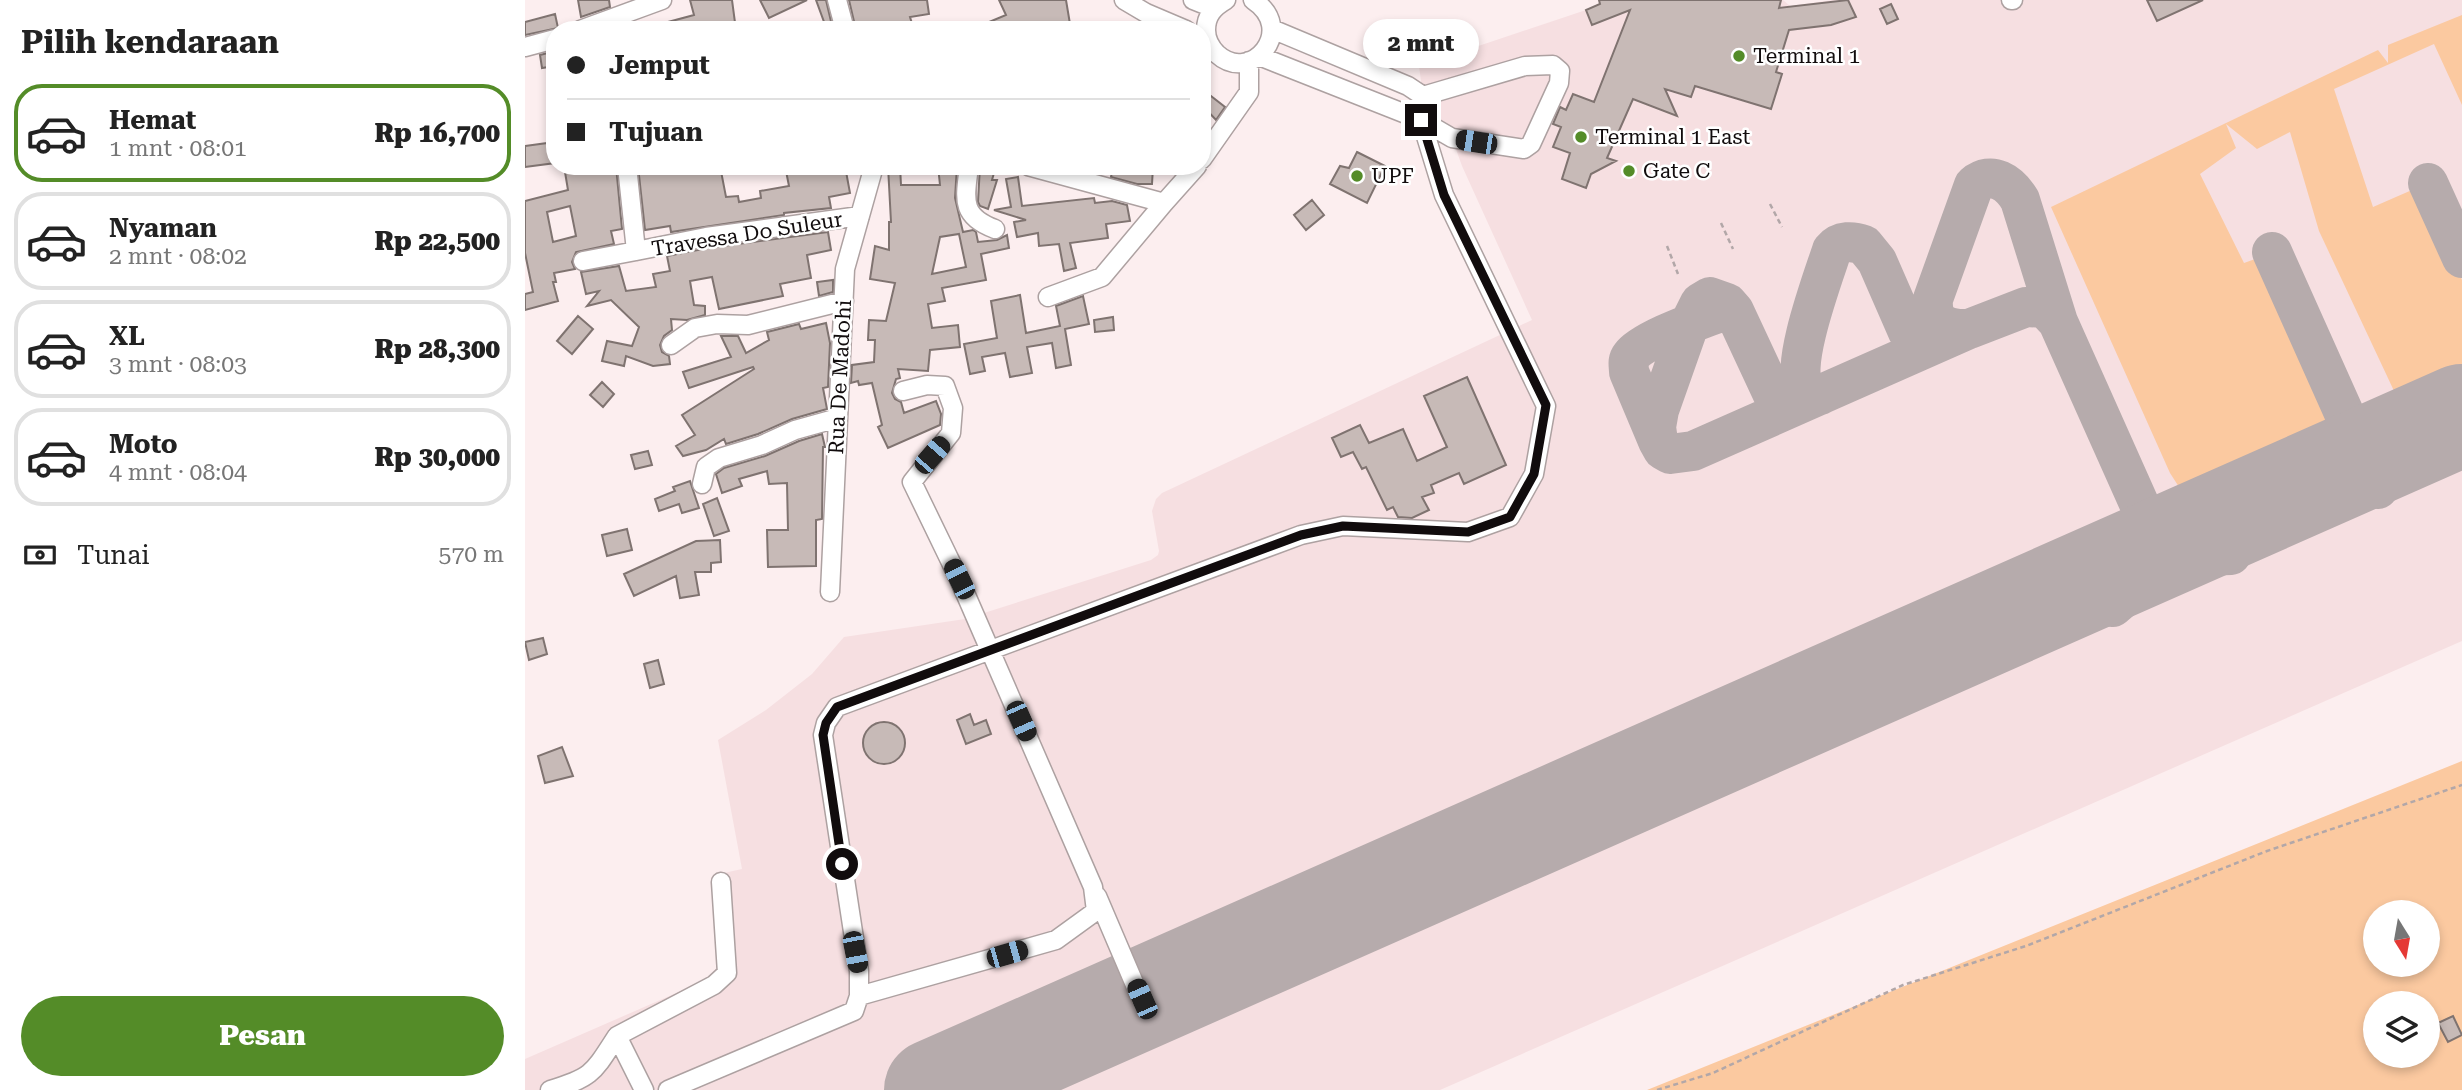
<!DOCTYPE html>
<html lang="id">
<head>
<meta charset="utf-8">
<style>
  :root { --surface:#fff; --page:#f6f6f6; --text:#222; --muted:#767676; --line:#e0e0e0; --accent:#548c28 }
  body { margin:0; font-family:"Roboto Serif",serif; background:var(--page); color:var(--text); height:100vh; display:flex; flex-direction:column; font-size:26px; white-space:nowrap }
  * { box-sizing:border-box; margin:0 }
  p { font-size:23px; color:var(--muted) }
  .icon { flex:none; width:38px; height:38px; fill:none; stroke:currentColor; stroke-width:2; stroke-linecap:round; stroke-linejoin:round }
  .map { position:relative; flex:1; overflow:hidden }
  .details { display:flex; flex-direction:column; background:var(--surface); width:525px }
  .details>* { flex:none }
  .hud { position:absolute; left:21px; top:21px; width:665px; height:154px; border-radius:28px; box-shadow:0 4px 10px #0003; display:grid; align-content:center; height:154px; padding:0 21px; background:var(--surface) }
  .needle { width:46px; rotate:169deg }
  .fabs { position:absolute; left:1838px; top:900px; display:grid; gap:14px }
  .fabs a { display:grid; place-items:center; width:77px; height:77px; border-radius:50%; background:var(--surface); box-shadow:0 4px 10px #0003; font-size:35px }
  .end { position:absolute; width:32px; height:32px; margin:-16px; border:9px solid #110c0d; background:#fff; box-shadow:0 0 0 4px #fff }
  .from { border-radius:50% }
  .bubble { position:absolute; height:49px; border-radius:24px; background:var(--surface); box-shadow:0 4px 10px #0003; font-size:23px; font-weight:800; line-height:49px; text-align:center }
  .car { position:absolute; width:21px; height:42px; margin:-21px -10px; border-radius:9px; box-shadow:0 0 5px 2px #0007; background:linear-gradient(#222 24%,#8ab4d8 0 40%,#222 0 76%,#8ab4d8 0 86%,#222 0) }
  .hud b { display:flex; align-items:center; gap:24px; height:66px; font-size:26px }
  .hud b+b { border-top:2px solid var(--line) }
  .hud i { width:18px; height:18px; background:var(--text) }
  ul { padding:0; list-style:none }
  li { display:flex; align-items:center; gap:21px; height:98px; margin:0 14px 10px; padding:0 7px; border:4px solid var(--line); border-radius:28px }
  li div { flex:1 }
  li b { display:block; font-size:26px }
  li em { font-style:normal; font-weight:800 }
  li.active { border-color:var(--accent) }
  li>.icon { width:63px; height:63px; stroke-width:1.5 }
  h2 { padding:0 21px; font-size:32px; line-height:84px }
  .pay { display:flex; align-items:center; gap:18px; height:77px; padding:0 21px; font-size:26px }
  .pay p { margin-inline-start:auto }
  .button { display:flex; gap:14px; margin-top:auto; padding:14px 21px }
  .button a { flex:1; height:80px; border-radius:42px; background:var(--accent); color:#fff; font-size:28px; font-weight:800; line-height:80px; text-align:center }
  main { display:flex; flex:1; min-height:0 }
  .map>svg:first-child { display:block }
  .built { fill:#f6dfe1 }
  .green { fill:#fbc9a0; fill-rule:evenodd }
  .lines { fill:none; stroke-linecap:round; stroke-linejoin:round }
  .taxiway { stroke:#b6abac; stroke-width:40 }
  .runway { stroke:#b6abac; stroke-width:102 }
  .building { fill:#c7bab7; stroke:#7f7370; stroke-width:2; fill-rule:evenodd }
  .minor-casing { stroke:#ada1a1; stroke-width:21 }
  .path { stroke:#b2a7a8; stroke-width:2.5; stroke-dasharray:5 3.5; stroke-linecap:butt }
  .minor { stroke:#fff; stroke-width:18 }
  .route { stroke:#110c0d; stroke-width:9 }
  .poi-dot { fill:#548c28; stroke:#fff; stroke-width:2.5 }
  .labels { text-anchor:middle; stroke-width:5; stroke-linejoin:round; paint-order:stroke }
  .poi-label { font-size:21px; fill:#110c0d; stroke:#fff; text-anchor:start }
  .street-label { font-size:21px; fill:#110c0d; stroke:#fff }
</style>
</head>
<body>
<main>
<section class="details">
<h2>Pilih kendaraan</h2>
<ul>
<li class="active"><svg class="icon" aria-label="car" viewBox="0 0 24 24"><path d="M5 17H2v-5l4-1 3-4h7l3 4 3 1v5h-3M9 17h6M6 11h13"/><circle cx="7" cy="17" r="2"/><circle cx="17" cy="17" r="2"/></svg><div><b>Hemat</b><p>1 mnt · 08:01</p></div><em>Rp 16,700</em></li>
<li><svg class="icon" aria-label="car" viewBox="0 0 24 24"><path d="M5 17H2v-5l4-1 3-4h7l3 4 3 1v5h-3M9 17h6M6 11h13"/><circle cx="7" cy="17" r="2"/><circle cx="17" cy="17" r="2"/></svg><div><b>Nyaman</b><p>2 mnt · 08:02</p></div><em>Rp 22,500</em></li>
<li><svg class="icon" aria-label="car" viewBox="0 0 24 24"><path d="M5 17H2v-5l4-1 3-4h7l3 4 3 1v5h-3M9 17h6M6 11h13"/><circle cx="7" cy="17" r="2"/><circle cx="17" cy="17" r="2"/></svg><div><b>XL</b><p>3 mnt · 08:03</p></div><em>Rp 28,300</em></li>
<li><svg class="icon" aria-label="car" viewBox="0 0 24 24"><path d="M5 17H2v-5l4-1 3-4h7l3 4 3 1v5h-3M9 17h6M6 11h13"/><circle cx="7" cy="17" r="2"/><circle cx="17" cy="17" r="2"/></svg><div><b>Moto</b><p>4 mnt · 08:04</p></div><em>Rp 30,000</em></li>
</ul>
<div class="pay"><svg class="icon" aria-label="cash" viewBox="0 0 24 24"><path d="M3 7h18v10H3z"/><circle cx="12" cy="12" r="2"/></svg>Tunai<p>570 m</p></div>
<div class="button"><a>Pesan</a></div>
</section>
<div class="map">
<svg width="1937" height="1090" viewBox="0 0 1937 1090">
  <rect width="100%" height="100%" fill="#fceeef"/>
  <path class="built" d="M1074 0H1258L1265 6 1308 0H1937V641L915 1090H0V1059L188 977 200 940 199 873 217 869 193 740 241 710 287 674 319 637 440 619 626 560 633 555 634 551 627 511 631 499 637 493 1007 320 937 166 927 138 898 96 894 66 1061 10 1075 4Z"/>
  <path class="green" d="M1937 15V105L1909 44 1809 89 1848 207 1903 183 1937 280V402L1885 425 1794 231 1765 132 1732 149 1701 124 1711 148 1675 174 1719 263 1733 258 1820 459 1725 509 1696 511 1674 503 1654 487 1645 473 1526 207 1853 50 1863 63V45Z
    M1937 761V1090H1122ZM1850 912H1902V964H1850ZM1850 1003H1902V1055H1850Z"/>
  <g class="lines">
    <path class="taxiway" d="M1903 183 1937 258
      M1747 252 1853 489
      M1190 314C1172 321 1116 341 1106 356 1102 361 1104 366 1104 372L1133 441 1138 450 1145 454 1168 451 1444 329 1501 307 1520 308 1533 322
      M1444 329C1422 330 1406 324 1408 299L1449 185C1467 170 1485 183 1495 200L1533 322 1625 528C1624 569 1618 581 1588 607
      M1295 395C1290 393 1284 392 1280 388 1263 370 1299 275 1307 250 1315 240 1328 241 1339 245L1352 261 1383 332 1391 340 1410 344
      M1133 441 1131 427 1134 410 1164 325 1175 303 1185 297 1202 303 1209 311 1250 399 1256 404 1271 405
      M1625 528C1652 554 1669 557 1706 555"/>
    <path class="runway" d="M410 1090 1937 415"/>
  </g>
  <path class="building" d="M53 0H84L85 7 56 17Z
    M165 0H207L211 30H129L128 26 169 15Z
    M235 0H282L244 18Z
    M291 0H301L308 30H302Z
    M324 0H402L404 14 385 17 389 30H331Z
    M474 0H541L545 24 524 27 526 30H445L481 15Z
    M1074 0H1256L1254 8 1323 0 1331 17 1306 25 1264 30 1251 72 1257 74 1246 109 1170 86 1166 97 1140 89 1152 116 1108 99 1082 158 1091 161 1066 174 1061 188 1037 179 1045 153 1028 147 1036 127 1028 124 1035 107 1041 110 1048 94 1069 102 1105 10 1067 25 1061 10 1075 4Z
    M1622 0H1678L1632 21Z
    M1366 4 1373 19 1362 24 1355 9Z
    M30 14 33 28 0 35V22Z
    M30 51V66L17 68 15 55Z
    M677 89 700 107 691 120 677 105Z
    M30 142V163L0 167V146Z
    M832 152 860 166 842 203 805 184 815 166 824 168Z
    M39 166H91L97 229 86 231 89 244 51 252 47 262 50 269 29 273 31 282H28L33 301 0 310V294L8 292 0 253V201L43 190ZM45 206 51 236 28 242 22 212Z
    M113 166H195L201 197 213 196 214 202 236 198 235 191 264 186 260 166H320L325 193 304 197 306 208 259 213V215L146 232 145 226 120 230Z
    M363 166H375L376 185H415L413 166H432L430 198 438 232 448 230 451 232 453 242 472 240 482 235 484 248 456 254 461 280 417 288 420 301 403 304 407 328 433 325 435 347 405 350 403 371 373 369 375 378 371 379 367 393 370 399 376 402 379 413 411 401 416 414 415 425 363 448 353 427 357 425 347 383 334 385 333 381 326 383 327 365 349 362 350 340H343L344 320 361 321 370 283 345 279 350 246 364 250V222H366ZM434 234 441 267 407 274 415 237Z
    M455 166H471L467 180H472L463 209 455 206 453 202Z
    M588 166 628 167 627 184H612L586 177Z
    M493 177 497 206 569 198 570 203 587 201 602 205 605 221 581 224 583 238 545 243 551 268 539 271 534 244 514 246 513 233 492 237 489 222 501 220 469 210 486 207 481 179Z
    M787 200 799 215 781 230 769 215Z
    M303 232 306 250 282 255 286 278 255 284 258 296 194 309 187 277 165 281 169 305 180 306V315L162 320 146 319 147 330 139 336 135 345 137 352 144 356 145 364 128 366 101 356 99 366 77 361 82 341 107 346 114 327 86 300 62 306 74 291 61 294 56 272 94 266 101 291 131 287 128 274 145 271 142 256 183 248Z
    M308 280V292L294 296 292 282Z
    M495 295 501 333 535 326 531 306 558 296 564 324 540 329 546 365 531 368 527 343 502 347 507 373 485 377 480 353 457 357 460 371 445 374 439 344 472 338 466 301Z
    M53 316 68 329 47 354 32 341Z
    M588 317 589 330 570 332 569 320Z
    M301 323 305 343 303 387 298 388 302 409 267 419 233 434 201 444 199 439 181 450 158 456 151 446 170 435 157 415 229 369 228 367 164 388 158 372 206 357 196 336H213L221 353 244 340 242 332 274 324 276 329Z
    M942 377 981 465 939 484 934 473 906 485 909 493 897 497 904 510 887 518 873 517 868 507 862 510 841 467 837 469 828 452 816 457 807 438 835 425 844 443 878 429 892 461 922 447 899 396Z
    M77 382 89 394 78 407 65 395Z
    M297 434 300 447H298L297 519 291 520V566L243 567 242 530H263L262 483 244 484 242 471 214 479 217 486 197 493 191 474 199 468 240 456 274 441Z
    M123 451 127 465 110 469 106 455Z
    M165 481 174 508 157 513 154 504 134 511 130 499 150 491 148 487Z
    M192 498 204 531 189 536 178 504Z
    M102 529 107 550 82 556 77 535Z
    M195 540 196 562 186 563V572H170L174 595 155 598 151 576 109 596 99 574 171 541Z
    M18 638 22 654 4 660 0 642Z
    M133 660 139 684 125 688 119 664Z
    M445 714 449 725 461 720 466 734 441 744 432 720Z
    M338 743a21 21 0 1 1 42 0a21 21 0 1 1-42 0Z
    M37 747 48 776 20 783 13 756Z
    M1928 1016 1937 1035 1923 1042 1913 1023Z"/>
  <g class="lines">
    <defs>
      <path id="minor" d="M312 0 320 30
        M599 0 621 13 661 30
        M668 0 688 8
        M701 0C689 7 681 15 681 30 681 39 685 47 692 54 726 85 773 30 728 0
        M1486 0H1488
        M55 30 137 0
        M0 47 30 39
        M734 56 896 120 927 138 999 149 1006 144 1034 83 1035 71 1028 65 1000 66 898 96 883 86 747 29
        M677 159 724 92V61
        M102 166 111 251 181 237 335 216
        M444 166C440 199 435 216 470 229
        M503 166 639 203 672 166
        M58 261 111 251
        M523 297 577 277 639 203
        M146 345 170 328 192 324 223 325 319 301
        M177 484 181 467 194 458 237 445 270 430 313 418
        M305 592 320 269 349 166
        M572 896 616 999
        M334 996 531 940 571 911 568 887 434 579 387 482 426 433 428 408 420 386 402 385 378 391
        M25 1090C68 1077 68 1073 92 1036
        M119 1090 92 1036 189 985 202 973 196 882
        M143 1090 329 1011 334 996V971L298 735 301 723 312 707 776 535 818 526 943 532 985 517 1009 474 1021 406 919 195 896 120"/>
    </defs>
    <use href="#minor" class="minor-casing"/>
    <path class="path" d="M1245 204 1257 227
      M1196 223 1208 249
      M1142 246 1153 274
      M1132 1090 1188 1073 1378 985 1501 946 1742 851 1937 785"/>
    <use href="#minor" class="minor"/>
  </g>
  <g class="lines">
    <path class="route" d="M317 864 298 735 301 723 312 707 776 535 818 526 943 532 985 517 1009 474 1021 405 919 195 896 120"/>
  </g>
  <g class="poi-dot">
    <circle cx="1214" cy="56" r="7"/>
    <circle cx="1056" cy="137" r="7"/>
    <circle cx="1104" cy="171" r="7"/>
    <circle cx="832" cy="176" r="7"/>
  </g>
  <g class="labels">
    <g class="poi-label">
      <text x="1228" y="63">Terminal 1</text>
      <text x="1070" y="144">Terminal 1 East</text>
      <text x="1118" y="178">Gate C</text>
      <text x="846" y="183">UPF</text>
    </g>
    <g class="street-label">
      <text transform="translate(222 234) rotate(-9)" y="7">Travessa Do Suleur</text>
      <text transform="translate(315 377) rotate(-87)" y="7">Rua De Madohi</text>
    </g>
  </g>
</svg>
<div class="fabs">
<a><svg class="needle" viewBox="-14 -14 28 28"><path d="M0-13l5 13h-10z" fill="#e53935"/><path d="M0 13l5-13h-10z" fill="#767676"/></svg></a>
<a><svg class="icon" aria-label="layers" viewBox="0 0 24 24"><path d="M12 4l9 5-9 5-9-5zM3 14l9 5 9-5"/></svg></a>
</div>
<i class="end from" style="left:317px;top:864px"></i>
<i class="end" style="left:896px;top:120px"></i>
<div class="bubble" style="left:838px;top:19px;width:116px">2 mnt</div>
<i class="car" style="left:951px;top:142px;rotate:279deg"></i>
<i class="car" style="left:407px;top:455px;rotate:41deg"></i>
<i class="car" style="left:434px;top:579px;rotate:334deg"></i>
<i class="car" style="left:496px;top:721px;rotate:156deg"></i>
<i class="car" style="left:330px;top:952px;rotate:169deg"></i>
<i class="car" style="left:482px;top:954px;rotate:74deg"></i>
<i class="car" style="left:617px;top:999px;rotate:336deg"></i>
<div class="hud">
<b><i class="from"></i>Jemput</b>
<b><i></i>Tujuan</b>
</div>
</div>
</main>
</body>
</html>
